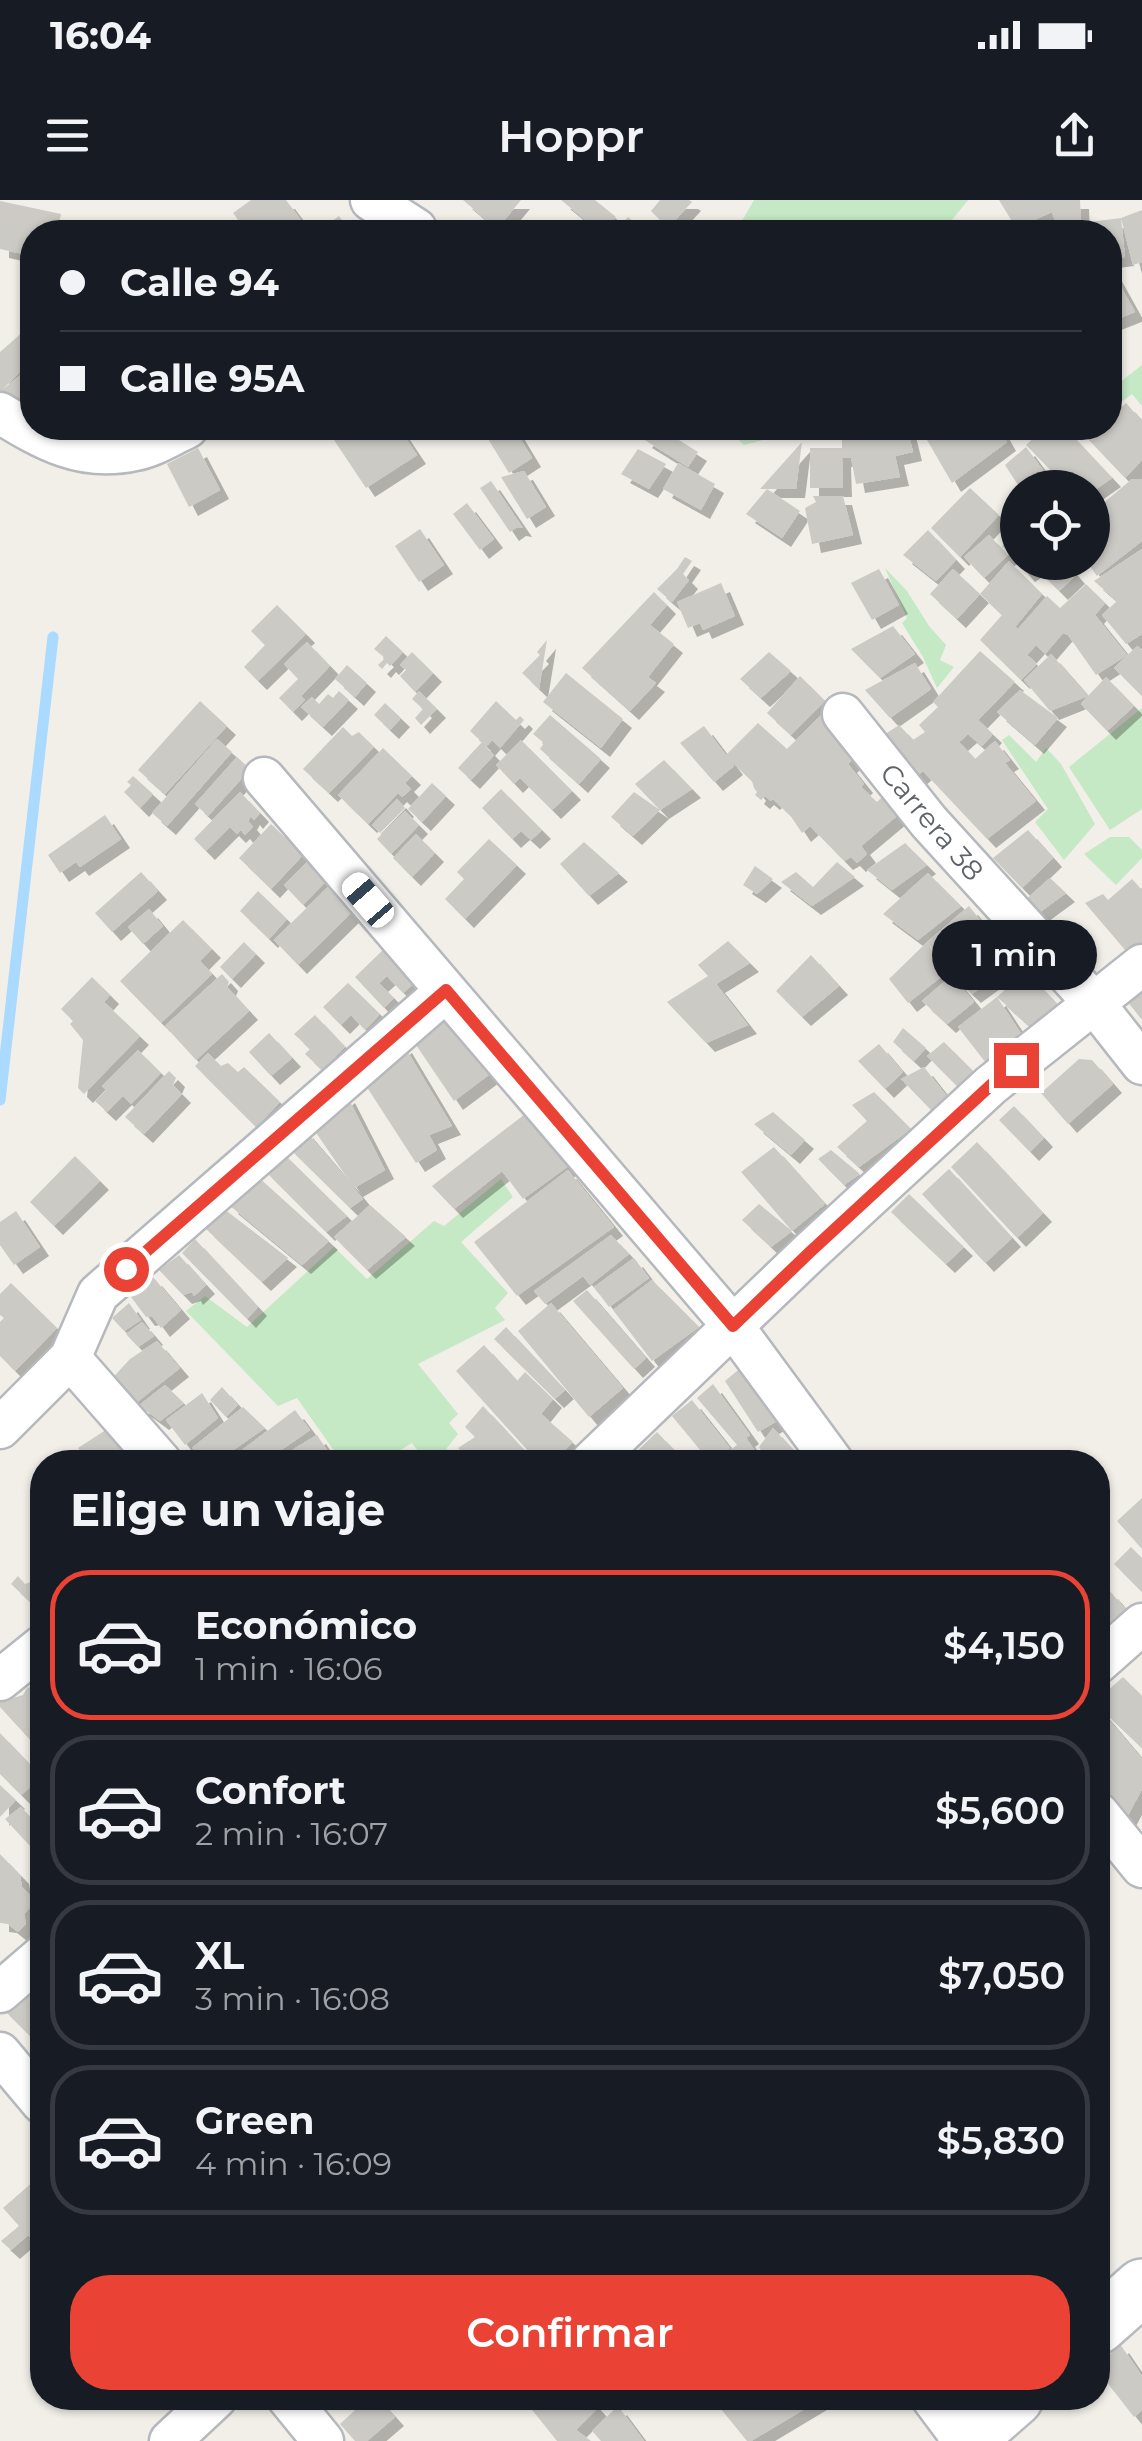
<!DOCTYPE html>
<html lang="es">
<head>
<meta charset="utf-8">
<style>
  :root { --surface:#171b24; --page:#242831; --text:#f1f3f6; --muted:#9ea1a6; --line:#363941; --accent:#ea4335 }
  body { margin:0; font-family:Montserrat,sans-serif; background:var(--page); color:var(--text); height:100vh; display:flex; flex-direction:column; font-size:38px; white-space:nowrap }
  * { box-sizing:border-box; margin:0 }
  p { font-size:32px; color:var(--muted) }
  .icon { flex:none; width:55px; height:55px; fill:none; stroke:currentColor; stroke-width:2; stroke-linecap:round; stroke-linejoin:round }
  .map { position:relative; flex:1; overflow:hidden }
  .details { position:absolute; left:30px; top:1250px; width:1080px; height:960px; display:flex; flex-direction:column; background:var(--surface); border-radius:40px; box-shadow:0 2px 8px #0004 }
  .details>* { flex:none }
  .top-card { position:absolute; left:20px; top:20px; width:1102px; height:220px; border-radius:40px; box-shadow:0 2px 8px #0004; display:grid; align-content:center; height:220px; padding:0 40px; background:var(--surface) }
  .fabs { position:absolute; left:1000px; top:270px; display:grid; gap:20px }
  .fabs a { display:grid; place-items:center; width:110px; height:110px; border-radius:50%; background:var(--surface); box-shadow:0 2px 8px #0004; font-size:50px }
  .end { position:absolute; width:45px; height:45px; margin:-22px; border:12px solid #ea4335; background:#fff; box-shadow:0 0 0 5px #fff }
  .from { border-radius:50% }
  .bubble { position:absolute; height:70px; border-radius:35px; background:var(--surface); box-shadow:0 2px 8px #0004; font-size:32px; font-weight:600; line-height:70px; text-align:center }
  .car { position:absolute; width:30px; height:60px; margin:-30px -15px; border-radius:12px; box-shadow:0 0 8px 2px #0007; background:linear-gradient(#fff 24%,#345 0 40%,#fff 0 76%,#345 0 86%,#fff 0) }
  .top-card b { display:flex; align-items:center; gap:35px; height:95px; font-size:38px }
  .top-card b+b { border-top:2px solid var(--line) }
  .top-card i { width:25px; height:25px; background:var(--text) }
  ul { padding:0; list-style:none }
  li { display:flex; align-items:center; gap:30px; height:150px; margin:0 20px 15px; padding:0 20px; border:5px solid var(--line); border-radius:40px }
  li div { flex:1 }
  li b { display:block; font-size:38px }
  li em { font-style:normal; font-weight:600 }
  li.active { border-color:var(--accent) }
  li>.icon { width:90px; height:90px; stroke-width:1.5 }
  h2 { padding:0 40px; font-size:45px; line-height:120px }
  .cta { display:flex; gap:20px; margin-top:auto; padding:20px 40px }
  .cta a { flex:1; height:115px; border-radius:40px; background:var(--accent); color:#fff; font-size:40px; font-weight:600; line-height:115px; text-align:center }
  .status { display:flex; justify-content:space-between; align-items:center; height:70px; padding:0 50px; background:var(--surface); direction:ltr }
  .status svg { height:28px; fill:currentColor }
  header { display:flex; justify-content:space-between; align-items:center; height:130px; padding:0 40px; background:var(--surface); font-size:45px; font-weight:600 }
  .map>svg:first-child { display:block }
  .green { fill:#c5e8c5 }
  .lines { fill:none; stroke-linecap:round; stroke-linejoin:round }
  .stream { stroke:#aadaff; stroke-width:11 }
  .building { fill:#cccac5; filter:url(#shadow) }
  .street-casing { stroke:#b5b8bc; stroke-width:45 }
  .secondary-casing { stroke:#b6babf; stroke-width:60 }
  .street { stroke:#fff; stroke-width:40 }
  .secondary { stroke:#fff; stroke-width:55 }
  .route { stroke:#ea4335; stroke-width:12 }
  .labels { text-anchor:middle; stroke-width:9; stroke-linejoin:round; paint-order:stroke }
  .street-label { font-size:28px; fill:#5f6368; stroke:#fff }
</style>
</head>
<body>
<div class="status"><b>16:04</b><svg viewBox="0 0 49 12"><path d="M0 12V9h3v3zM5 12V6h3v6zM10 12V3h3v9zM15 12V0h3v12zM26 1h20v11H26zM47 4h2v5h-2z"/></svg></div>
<header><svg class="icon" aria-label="menu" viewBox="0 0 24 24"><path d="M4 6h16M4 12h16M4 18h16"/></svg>Hoppr<svg class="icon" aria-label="share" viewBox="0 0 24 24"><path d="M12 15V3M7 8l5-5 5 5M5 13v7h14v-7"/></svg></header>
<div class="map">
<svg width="1142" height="2241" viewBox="0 0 1142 2241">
  <defs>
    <filter id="shadow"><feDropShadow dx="9" dy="9" stdDeviation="0" flood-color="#0004"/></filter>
  </defs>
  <rect width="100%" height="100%" fill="#f1efe8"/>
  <path class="green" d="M754 0H968L944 30 947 32H739L738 28Z
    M1142 165V206L1132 194 1110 210V190Z
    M726 228H810L744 245Z
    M885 368 907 391 929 426 946 445 940 460 954 467 937 488 923 457 902 423 907 418Z
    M1142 508V609L1110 630 1069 567Z
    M1009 535 1036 562 1046 548 1061 564 1095 624 1064 660 1035 622 1048 609 1002 540Z
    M1110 637H1129L1142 650V658L1116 685 1084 654Z
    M501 979 513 997 461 1042 508 1093 495 1108 505 1120 418 1164 458 1214 449 1223 458 1234 446 1249 461 1262H426L412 1243 380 1262H342L297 1198 278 1206 186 1111 205 1096 247 1127 334 1047 367 1079 434 1021 444 1026Z"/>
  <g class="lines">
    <path class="stream" d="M0 900 53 437"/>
  </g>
  <path class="building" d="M251 0H286L301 20 283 32H247L233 13Z
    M463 0H521L497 29Z
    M561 0H595L616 17 603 32H600Z
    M660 0H689L692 2 668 28 651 11Z
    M999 0H1080L1081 23 1057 27 1052 12 1016 28Z
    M0 1 61 14 57 32H32V56L0 49Z
    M1142 10V62L1133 65 1121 18Z
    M339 16 351 32H317Z
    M628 17 646 32H614Z
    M1121 18 1125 57 1110 59V32H1089V22Z
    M1110 67 1135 112 1110 122Z
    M32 124V160L3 189 32 166V194L14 209 0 192V152Z
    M1126 203 1142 221V260L1125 278 1087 238 1099 228H1110V218Z
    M326 228H399L417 255 366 288Z
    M507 228H514L532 258 509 273 488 239Z
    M651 228H660L698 252 688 267 643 239Z
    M878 228H907L913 252 895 256 900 277 856 284 851 258H842L843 288H810V248H842V239L880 234Z
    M920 228H957L961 233 970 228H999L1007 242 952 283Z
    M1044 228H1065L1112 278 1092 292V288H1068L1026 245Z
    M802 242 796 289H760Z
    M1026 247 1056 288H1020L1005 265Z
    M198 248 220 290 189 307 167 264Z
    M638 249 666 264 649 289 621 274Z
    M678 263 715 284 701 310 663 289Z
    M524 271 546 307 527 319 501 277Z
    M1132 279H1142V341L1097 376 1087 362H1092V303L1101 305Z
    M491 281 523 328 517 327 510 332 480 288Z
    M970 288 999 315 960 357 931 328Z
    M767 289 800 311 782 338 746 314Z
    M813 296H843L853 335 812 344 805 308 816 302Z
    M467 303 494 339 480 350 453 314Z
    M420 329 444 365 419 382 395 346Z
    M928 330 956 360 936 381 903 355Z
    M1018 332V362H1065L1076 375 1059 391 1035 367 1026 373 1002 346Z
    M989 335 1008 355 984 378 964 357Z
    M1142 349V434L1126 444 1102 415 1117 401 1094 381Z
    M685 357 692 361 683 374 689 380 672 402 657 389 677 369Z
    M1009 361 1042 394 1015 427 1018 429 1047 396 1060 408 1086 384 1105 403 1095 415 1127 455 1096 475 1068 435 1063 433 1045 454 1036 445 1027 455 1037 464 1021 480 980 440 1002 415 980 394Z
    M879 369 899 405 872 420 851 383Z
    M953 369 980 394 957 419 930 394Z
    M721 383 735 416 703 430 700 423 688 428 677 402Z
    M654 392 667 405 650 425 674 444 648 477 656 483 630 511 582 468Z
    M277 405 306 434 258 481 244 467 265 445 251 431Z
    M893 426 915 454 880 478 851 449Z
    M386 436 403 452 390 466 387 463 382 469 378 465 385 458 374 449Z
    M547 440 539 489 522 473 540 455 537 452Z
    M307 442 330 466 301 496 305 500 293 512 279 498 298 479 284 464Z
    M1137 446 1142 450V496L1114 468Z
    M980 451 1015 482 978 520 993 534 982 546 968 534 959 542 975 559 995 541 1010 560 1005 563 1036 601 987 639 923 571 916 577 881 537 899 525 913 540 925 532 919 525 938 507 933 502Z
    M412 452 433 473 415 492 400 476 406 470 400 465Z
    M769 452 791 471 761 498 740 479Z
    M1051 454 1088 496 1106 477 1134 506 1107 531 1081 504 1088 496 1050 511 1024 480Z
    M915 463 931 489 890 518 865 490Z
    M347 465 367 483 355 497 335 479Z
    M566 473 623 519 601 548 543 502Z
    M800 476 825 501 791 535 767 513Z
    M1020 490 1058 518 1035 545 997 512Z
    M339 491 349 500 323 527 301 507 312 497 319 504 328 494 333 498Z
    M419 491 437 509 421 525 415 518 423 509 412 499Z
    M200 501 227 526 165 594 138 570Z
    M496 501 516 520 520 516 524 520 500 548 492 540 486 547 494 555 471 580 458 568 482 542 470 531Z
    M385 503 401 518 390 530 374 515Z
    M822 514 843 535 838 541 855 557 848 564 864 584 861 587 877 602 882 597 898 615 861 646 867 654 857 663 851 657 844 661 810 626 802 633 790 615 773 599 771 601 765 596 761 600 755 595 757 592 754 588 752 581 728 558 734 566 714 582 680 543 704 526 726 555 758 523 787 549Z
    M550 515 601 559 579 584 540 549 544 543 533 534Z
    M343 527 352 536 359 532 374 547 329 593 303 569Z
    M217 539 232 552 167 626 152 613Z
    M521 540 572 591 552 610 520 578 514 584 496 565Z
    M383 548 412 576 405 583 411 589 402 597 398 593 368 624 338 595Z
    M237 557 250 569 208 616 195 604Z
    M664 560 692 589 660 610 633 636 611 617 634 592 660 610 635 584Z
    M133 576 153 594 140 608 124 592 131 585 127 582Z
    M432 583 446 596 422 622 408 609Z
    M501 589 542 630 531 640 521 631 512 639 482 608Z
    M240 592 260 613 254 620 251 616 248 621 253 627 245 635 241 630 237 634 230 627 206 651 194 639Z
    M397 599 405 608 380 633 372 625Z
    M405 611 419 625 391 654 377 639Z
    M105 615 121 639 80 667 76 662 60 673 48 655Z
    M271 624 303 655 271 689 239 658Z
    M1028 630 1053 658 1022 688 993 658Z
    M416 634 435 653 412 677 393 658Z
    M489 639 517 665 465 719 445 699 464 679 457 672Z
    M584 642 619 673 589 696 560 664Z
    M905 643 927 665 892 690 867 670Z
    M308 661 327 680 303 705 284 685Z
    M837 662 855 677 812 706 781 682 796 672 813 687Z
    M755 666 773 679 757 694 743 685Z
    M141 672 158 691 112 732 95 713Z
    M928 673 961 706 918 740 883 714Z
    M1050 678 1066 693 1032 718 1022 703Z
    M1132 679 1142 690V749L1131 757 1085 703 1103 694 1108 700Z
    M332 683 356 708 298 765 274 740Z
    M258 691 287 719 269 739 240 711Z
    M969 706 1014 763 972 794 952 775 974 802 947 824 922 801 952 775 927 742Z
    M149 709 163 726 143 744 128 727Z
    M183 720 212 749 200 761 212 774 161 823 120 781Z
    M728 741 750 763 716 784 748 825 706 843 667 802 708 776 698 765Z
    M244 742 256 754 232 779 220 767Z
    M927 742 946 773 908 803 889 779Z
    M387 746 419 779 403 793 387 776 379 783 394 798 384 808 355 777Z
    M811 755 839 786 802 817 776 791Z
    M1026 771 1062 809 1035 831 997 797Z
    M222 774 229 782 227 787 249 811 196 860 165 826Z
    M92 777 110 795 104 802 140 836 84 894 78 888 83 840 70 824 73 821 61 809Z
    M348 783 380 814 365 830 351 815 341 825 323 807Z
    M1142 789V820L1127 801Z
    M997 797 1024 838 986 863 958 827Z
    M454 810 498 868 454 901 414 842Z
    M315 815 345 847 322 870 305 854 310 849 294 834Z
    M903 828 926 848 914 861 893 842Z
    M269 833 292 858 271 876 249 852Z
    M944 842 977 875 960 889 927 856Z
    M403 844 452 926 429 935 437 950 416 963 361 878Z
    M879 844 903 872 885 889 858 861Z
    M138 850 161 873 131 904 123 896 107 912 95 901 106 890 102 886Z
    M208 853 221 866 228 863 238 872 244 867 280 902 256 927 195 866Z
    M1079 859 1092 860 1113 884 1068 924 1041 893Z
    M924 867 949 899 933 912 901 879Z
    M169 871 176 878 173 885 182 894 144 934 125 917Z
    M874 892 911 929 859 967 837 947 867 921 852 905Z
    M346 894 385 970 354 988 363 999 350 1008 287 946 304 929 352 985 310 924Z
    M1014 906 1044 938 1030 952 999 920Z
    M773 912 805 940 791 955 754 924Z
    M525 914 574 962 523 999 502 971 454 1009 432 986Z
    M977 942 1043 1013 1017 1038 951 967Z
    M774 947 825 1004 792 1031 741 972Z
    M831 950 860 974 844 985 818 959Z
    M283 953 347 1016 326 1032 263 969Z
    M75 956 100 981 54 1026 30 1002Z
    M949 969 1012 1038 985 1063 922 994Z
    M568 970 614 1027 517 1096 474 1042Z
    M256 975 329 1041 302 1065 229 1005Z
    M909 994 964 1047 946 1064 891 1012Z
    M759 1004 792 1031 771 1047 742 1020Z
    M370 1005 406 1037 367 1070 334 1037Z
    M224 1009 288 1058 262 1082 205 1028Z
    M16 1011 40 1047 14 1065 0 1045V1022Z
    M611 1035 629 1054 590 1085 583 1076 545 1104 534 1091Z
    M195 1039 258 1107 247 1119 182 1053Z
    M179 1055 206 1085 194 1096 192 1092 183 1095 159 1070Z
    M634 1058 649 1078 609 1107 594 1087Z
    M153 1077 181 1110 161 1128 152 1116 146 1117 131 1097Z
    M652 1080 699 1127 652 1161 613 1110Z
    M11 1083 57 1128 15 1171 0 1156V1122L4 1118 0 1115V1094Z
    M587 1090 646 1158 634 1169 573 1101Z
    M129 1103 141 1120 124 1131 112 1118Z
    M551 1103 623 1188 589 1217 518 1131Z
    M142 1122 154 1136 138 1147 126 1134Z
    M506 1127 565 1190 555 1199 494 1139Z
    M157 1141 180 1168 127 1210 105 1186 130 1159Z
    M484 1145 517 1181 525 1172 553 1199 541 1214 573 1242 552 1262H538L456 1171Z
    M743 1166 791 1213 758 1232 725 1181Z
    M713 1184 750 1235 746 1238 757 1254 745 1262H734L726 1253 737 1245 697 1198Z
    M165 1185 184 1203 160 1221 144 1209 137 1207Z
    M222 1187 238 1205 226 1217 210 1200Z
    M202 1193 218 1218 185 1245 166 1220Z
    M692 1200 730 1248 710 1262 672 1216Z
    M483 1206 535 1262H472L458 1248 475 1237 465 1227Z
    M243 1207 265 1228 216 1262H207L192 1248Z
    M295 1210 310 1230 264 1262H247L238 1253Z
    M115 1224 143 1262H89L78 1248Z
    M773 1228 804 1262H754L764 1255 759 1247Z
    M657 1232 677 1253 673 1257 678 1262H643L634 1254Z
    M317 1235 331 1256 321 1262H272Z
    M1142 1298V1349L1117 1321Z
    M1131 1347 1142 1358V1392L1114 1364Z
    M18 1376 25 1384 37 1380 42 1385V1413L11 1384Z
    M1109 1390 1128 1412 1098 1438V1400Z
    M1123 1477 1142 1496V1548L1098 1506V1499Z
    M42 1483V1553L0 1507V1502L23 1495 27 1488Z
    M1098 1507 1142 1559V1589L1126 1619 1098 1589Z
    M0 1533 42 1577 21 1595 0 1574Z
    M0 1585 16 1600 0 1617Z
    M21 1607 42 1629V1659L5 1619Z
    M0 1654 20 1675 22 1687 36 1701 24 1714 26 1724 18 1732 8 1724 0 1723Z
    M42 1778V1839L37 1843 1 1807Z
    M42 1974V2032L33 2040 28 2035 11 2050 1 2041 19 2026 3 2008Z
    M1120 2144 1142 2176V2210L1134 2217 1098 2171V2167Z
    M368 2198H378L395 2217 367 2241H355L340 2224Z
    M541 2198H589L598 2208 576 2230 591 2241H557L529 2206Z
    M712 2198H823L751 2241H747Z
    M618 2206 644 2241H601L592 2231Z"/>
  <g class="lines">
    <defs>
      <path id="street" d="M371 0 416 29
        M0 213C44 240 82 262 135 250 153 247 171 235 187 228
        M843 514 929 622 1094 803 1142 864
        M264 578 733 1126 833 1262
        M70 1158 161 1262
        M0 1228 70 1158 98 1094 446 791
        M591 1262 810 1052 991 885 1142 765
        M1098 1463 1142 1424
        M0 1480 42 1446
        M1098 1613 1142 1667
        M0 1792 42 1756
        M0 1853 42 1903
        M288 2198 323 2241
        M932 2198 964 2241
        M170 2241 216 2198"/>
      <path id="secondary" d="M1098 2126 1142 2087
        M966 2241 1015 2198"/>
    </defs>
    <use href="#street" class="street-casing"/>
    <use href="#secondary" class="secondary-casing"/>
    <use href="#street" class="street"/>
    <use href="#secondary" class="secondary"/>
  </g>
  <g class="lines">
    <path class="route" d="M126 1069 446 790 733 1126 810 1052 991 885 1016 865"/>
  </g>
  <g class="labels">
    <g class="street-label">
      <text transform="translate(932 622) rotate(50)" y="10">Carrera 38</text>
    </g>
  </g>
</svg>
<div class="fabs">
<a><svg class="icon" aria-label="locate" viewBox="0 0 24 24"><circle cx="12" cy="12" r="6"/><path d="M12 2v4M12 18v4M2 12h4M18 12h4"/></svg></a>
</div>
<i class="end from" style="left:126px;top:1069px"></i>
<i class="end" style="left:1016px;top:865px"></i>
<div class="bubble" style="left:932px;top:720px;width:165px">1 min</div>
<i class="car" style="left:368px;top:700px;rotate:319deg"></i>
<div class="top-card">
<b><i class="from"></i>Calle 94</b>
<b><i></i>Calle 95A</b>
</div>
<section class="details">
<h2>Elige un viaje</h2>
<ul>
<li class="active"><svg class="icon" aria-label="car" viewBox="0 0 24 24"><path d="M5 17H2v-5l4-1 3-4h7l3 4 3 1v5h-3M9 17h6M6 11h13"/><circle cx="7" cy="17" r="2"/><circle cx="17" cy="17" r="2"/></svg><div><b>Económico</b><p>1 min · 16:06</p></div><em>$4,150</em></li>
<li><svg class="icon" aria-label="car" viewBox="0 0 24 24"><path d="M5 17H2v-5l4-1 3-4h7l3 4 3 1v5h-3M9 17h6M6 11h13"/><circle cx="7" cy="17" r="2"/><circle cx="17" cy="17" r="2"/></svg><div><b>Confort</b><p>2 min · 16:07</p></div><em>$5,600</em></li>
<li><svg class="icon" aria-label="car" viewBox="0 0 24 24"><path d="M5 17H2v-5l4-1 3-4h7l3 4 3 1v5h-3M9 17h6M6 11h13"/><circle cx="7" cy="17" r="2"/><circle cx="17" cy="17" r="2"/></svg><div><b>XL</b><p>3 min · 16:08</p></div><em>$7,050</em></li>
<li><svg class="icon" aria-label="car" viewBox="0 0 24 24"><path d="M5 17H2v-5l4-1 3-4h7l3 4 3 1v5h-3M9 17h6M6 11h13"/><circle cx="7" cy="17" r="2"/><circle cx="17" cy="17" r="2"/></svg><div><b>Green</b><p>4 min · 16:09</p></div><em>$5,830</em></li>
</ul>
<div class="cta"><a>Confirmar</a></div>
</section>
</div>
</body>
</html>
